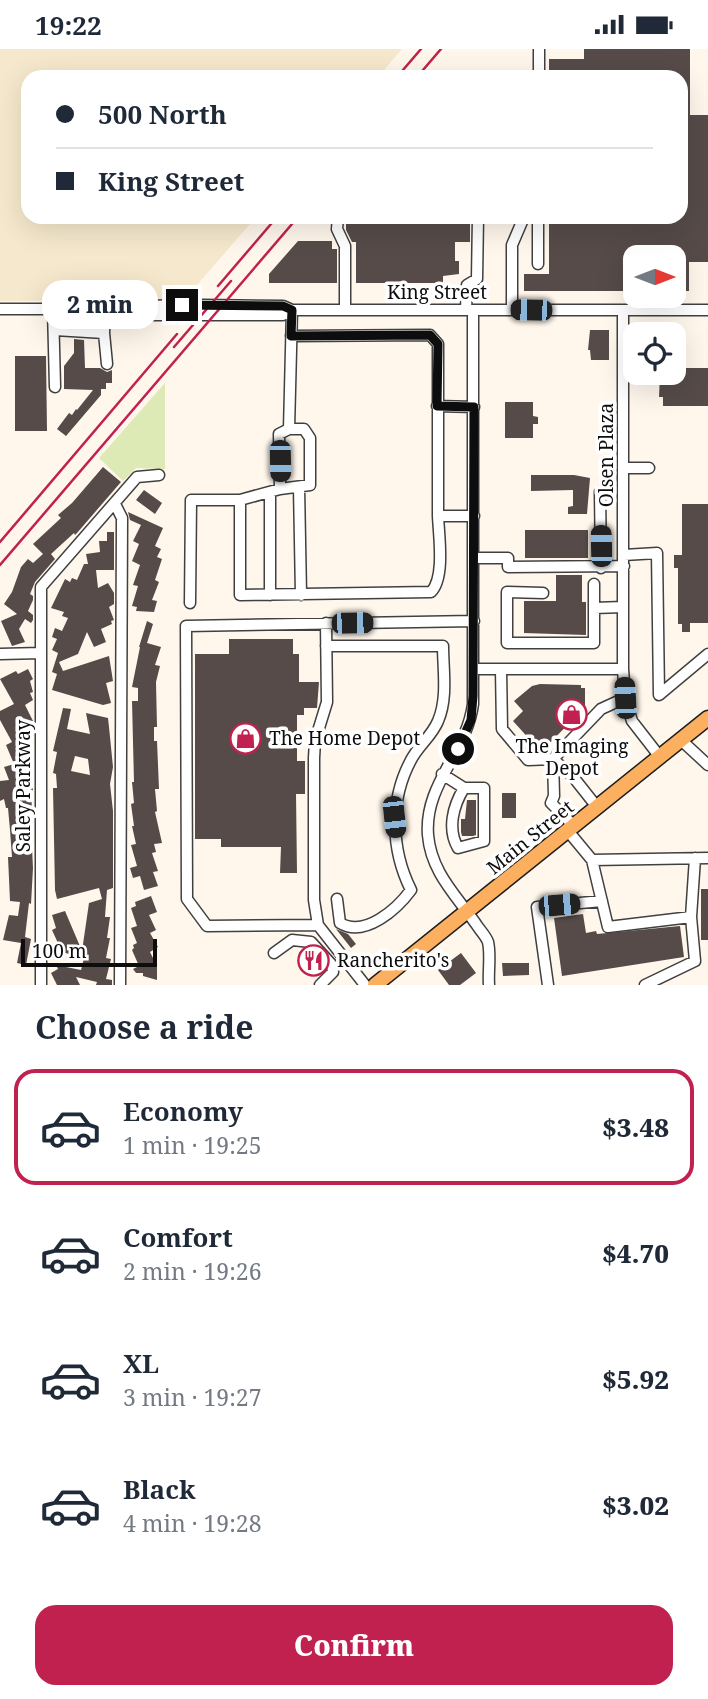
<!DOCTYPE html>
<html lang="en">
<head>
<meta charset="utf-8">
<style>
  :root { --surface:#fff; --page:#f2f2f3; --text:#1f2937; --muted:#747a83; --line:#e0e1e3; --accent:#c0214f }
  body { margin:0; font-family:"Noto Serif",serif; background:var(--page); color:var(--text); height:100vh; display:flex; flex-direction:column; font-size:26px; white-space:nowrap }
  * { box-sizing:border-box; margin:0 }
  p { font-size:23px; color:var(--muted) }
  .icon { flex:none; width:38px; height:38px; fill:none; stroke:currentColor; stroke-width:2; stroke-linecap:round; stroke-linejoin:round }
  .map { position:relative; height:936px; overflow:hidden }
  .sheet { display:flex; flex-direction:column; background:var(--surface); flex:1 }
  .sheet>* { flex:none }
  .top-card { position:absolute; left:21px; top:21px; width:667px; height:154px; border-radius:21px; box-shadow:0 7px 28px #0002; display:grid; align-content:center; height:154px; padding:0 35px; background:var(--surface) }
  .needle { width:46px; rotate:90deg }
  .controls { position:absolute; left:623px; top:196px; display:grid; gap:14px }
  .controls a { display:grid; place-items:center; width:63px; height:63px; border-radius:14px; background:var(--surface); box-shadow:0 7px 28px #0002; font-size:35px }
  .scale { position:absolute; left:21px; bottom:18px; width:136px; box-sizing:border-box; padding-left:7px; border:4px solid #0d0d0d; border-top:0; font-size:19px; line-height:24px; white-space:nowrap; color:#0d0d0d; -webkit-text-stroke:5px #fff; paint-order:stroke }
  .end { position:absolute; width:32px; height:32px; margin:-16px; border:9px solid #0d0d0d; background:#fff; box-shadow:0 0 0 4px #fff }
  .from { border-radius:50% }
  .bubble { position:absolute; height:49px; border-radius:21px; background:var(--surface); box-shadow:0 7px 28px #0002; font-size:23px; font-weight:800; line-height:49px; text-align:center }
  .car { position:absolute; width:21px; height:42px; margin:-21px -10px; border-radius:9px; box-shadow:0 0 5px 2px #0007; background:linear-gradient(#222 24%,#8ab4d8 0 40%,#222 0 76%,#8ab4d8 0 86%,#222 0) }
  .top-card b { display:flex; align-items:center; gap:24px; height:66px; font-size:26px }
  .top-card b+b { border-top:2px solid var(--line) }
  .top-card i { width:18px; height:18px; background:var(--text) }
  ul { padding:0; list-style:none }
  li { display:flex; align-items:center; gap:21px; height:116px; margin:0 14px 10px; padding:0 21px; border:4px solid transparent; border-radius:21px }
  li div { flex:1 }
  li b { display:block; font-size:26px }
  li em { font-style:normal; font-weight:800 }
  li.on { border-color:var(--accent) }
  li>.icon { width:63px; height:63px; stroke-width:1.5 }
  h2 { padding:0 35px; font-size:32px; line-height:84px }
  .primary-button { display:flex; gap:14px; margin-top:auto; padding:14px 35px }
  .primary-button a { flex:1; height:80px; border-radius:21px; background:var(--accent); color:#fff; font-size:28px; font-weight:800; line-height:80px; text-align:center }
  .status { display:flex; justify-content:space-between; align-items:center; height:49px; padding:0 35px; background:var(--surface); direction:ltr }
  .status svg { height:19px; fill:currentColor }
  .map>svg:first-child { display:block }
  .farmland { fill:#f5e8cc }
  .green { fill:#ddeab5 }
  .building { fill:#564b49; fill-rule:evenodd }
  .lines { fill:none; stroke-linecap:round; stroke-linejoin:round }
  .minor-casing { stroke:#404040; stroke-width:13 }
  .major-casing { stroke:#1e1e1e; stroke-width:17 }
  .minor { stroke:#fff; stroke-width:10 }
  .major { stroke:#fcb05f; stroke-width:14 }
  .rail { stroke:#c0214f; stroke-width:2.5 }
  .route { stroke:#0d0d0d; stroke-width:9 }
  .labels { text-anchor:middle; stroke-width:7; stroke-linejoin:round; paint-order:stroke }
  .street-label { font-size:19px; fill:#0d0d0d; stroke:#fff }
  .poi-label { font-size:19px; fill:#0d0d0d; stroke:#fff; text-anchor:start }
</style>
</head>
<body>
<div class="status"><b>19:22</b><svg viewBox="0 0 49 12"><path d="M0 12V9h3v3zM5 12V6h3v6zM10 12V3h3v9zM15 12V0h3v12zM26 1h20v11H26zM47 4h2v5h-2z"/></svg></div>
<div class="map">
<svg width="708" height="936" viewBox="0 0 708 936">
  <rect width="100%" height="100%" fill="#fff7ec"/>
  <path class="farmland" d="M0 0H402L378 28H28V168H256L184 251 0 252Z"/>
  <path class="green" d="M165 334V420L136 419 123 432 99 409Z"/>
  <path class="building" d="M584 0H690V66H708V213H689V242H674V208H635V242H524V225H549V168H681V28H549V10H584Z
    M470 174V193H455V212H459V225L443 227V234H356V193H352L346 181V175Z
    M298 192H332V200H337V234H269V225Z
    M590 281H609V311H591L590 301H588Z
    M74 290 84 291 85 319H100L107 323 112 321V334H106V340H101V346L66 387 57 380 69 364 72 366 76 360 77 361 93 341 64 340V317L74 304Z
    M15 307H46L47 382H15Z
    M674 319H708V357H663V348H659L660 324H674Z
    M505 353H533V367L538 368V375H533V389H505Z
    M103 418 121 433 77 484 75 486 74 484 51 505 55 510 35 533 30 545 33 547V551L28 562 33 566V571L31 574 25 570 19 580 25 593 12 597 1 572 17 565 4 555 12 543 21 518 28 510 33 514 43 505 33 495 61 469 58 466 72 454Z
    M531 426H574L590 429 587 465H568V458L573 457V441L531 442Z
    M144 441 162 454 155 465 136 451Z
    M682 455H708V574H690V583H682V575H678V519H674V506H682Z
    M128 463 163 479 155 497 161 500 157 508 162 510 155 531 159 533 152 551 157 552 154 563 136 562 137 558 132 557 138 537 133 536 140 516 132 512 139 495 133 492 141 476 130 471Z
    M525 481H588V509H525Z
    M107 483H114V521H96L98 539 108 534 114 544V555L109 558 114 571 111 572 112 575 101 580 106 593 94 598 87 583 78 605 59 613 63 622 109 607 113 632 106 634 111 654 103 656 52 641 57 625 52 623 58 604 52 601 57 590 52 588 55 579 62 582 68 569 62 567 64 563 51 559 65 530 70 533 72 529 77 531 84 515H88L86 505 100 503 99 492H107Z
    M556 526H582V553H586V586L524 584V552H556Z
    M147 572 153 575 147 594 161 598 155 616 160 617 156 633 157 678H154V692H157L159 740H155L157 762 155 763 162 794 154 795 156 803 152 804 158 822 153 823 158 837 144 841 140 827 133 829 130 819 137 817 131 796 136 795 132 777H134L131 755 134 754 132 733H134L132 652H138V639L132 638 140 598H139Z
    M229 590H293V605H299V633H319L317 659H304V666H297V712H305V745H296L297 824H280L281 798H221V790H195V605H229Z
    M28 620 33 630 30 632 33 643 30 644 33 651 25 656 33 672 27 676 28 678 26 680 33 698 28 701 33 714 25 717 33 741 31 743 33 779H31L33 819 31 855 29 854 25 888 31 890 26 916 17 914 21 894 3 891 9 866 18 867 20 853 10 852 8 808H12L10 781 8 759H6L4 750 0 752V732L9 731 4 718 14 715 6 696 12 693 0 671V662L14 655 0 630 16 622 18 625Z
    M540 635 581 636V639H585V658L541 703 513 672 523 662 514 652 532 637Z
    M63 659 71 660 67 680 90 685 86 664 108 669 109 678 113 718 110 735 113 762V839L107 841 105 868H110L107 889H110L106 909 111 910 106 930 112 931V936H96L97 933 76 928 80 936H57L51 924 58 920 56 916 81 921 84 909 62 903 52 881 56 879 52 866 65 862 82 902 89 854 102 850 99 839 57 850 55 841 53 739H57L56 725 53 724 57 703 53 702ZM75 707 88 710 90 726 71 722Z
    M502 744H516V769H502Z
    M467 751H476V786L473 787H462L461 783V770H465Z
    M701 840H708V891H701Z
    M151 847 157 863 149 866 156 881 150 884 158 898 150 903 157 917V931L143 927V924H136L133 920 139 917 132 901 134 899 133 896 137 894 131 879 137 877 131 859 136 857 135 853Z
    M583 865 586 884 596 882 597 885 680 877 684 908 562 927 554 869Z
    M336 880 348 885 356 895 351 899Z
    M303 900 307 901 325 920 318 927 299 904Z
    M461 904 476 924 460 936H449L438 921Z
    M502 914H529V926L503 927Z"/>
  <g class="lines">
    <defs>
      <path id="minor" d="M539 28V0
        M338 168 337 180 345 197V260
        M538 215V168
        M0 260H129L141 257 202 256 283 257 292 261H708
        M53 260 55 338
        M129 260 140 266H283L292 261
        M466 260 467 236 477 230 478 168
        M512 260V196L524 168
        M473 261V655C467 703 424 735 428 786 431 823 456 846 476 875 479 880 486 887 488 893 491 905 488 923 489 936
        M623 261V620L625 649 632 672 660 708
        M55 281 104 284 105 260
        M104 284 107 315
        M291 287 430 286 438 295V467H474
        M437 357 474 358
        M289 380H304L310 389V436L280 440 240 451V546L431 543C445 529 439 488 438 467
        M624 419H649
        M299 438 301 546
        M280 440 279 385 289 380 292 261
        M270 443V546
        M600 443 601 519
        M115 455 122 469 120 936
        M624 506 657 504 659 646 708 605
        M474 509H508V518L624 517
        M543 544 507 543V594H594V535
        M190 554 191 451H240
        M594 559 623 558
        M326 574 327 653 315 692 314 709V851L318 876 365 936
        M326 597H443C443 621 448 649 438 672 432 687 418 697 411 711 389 752 391 801 411 841 397 860 365 889 340 874L337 850
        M0 605 41 604
        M474 620H623
        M501 620 502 680 528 711 553 710 574 729 597 758
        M681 691 708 716
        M442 725 464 739C453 757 447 780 458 799L484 792V739H464
        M574 777 551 754 554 747 553 710 601 660 625 649
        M568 782 592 811 708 809
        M592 811 608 878 691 868
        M318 876 207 877 187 850 186 577 474 572
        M274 904 292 891 311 893 332 916 333 923 320 936
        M41 936V538L137 428 159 426
        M548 936 537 858 602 852
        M645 936 695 912 691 868 695 809"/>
      <path id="major" d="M375 936 708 669"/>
    </defs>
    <use href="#minor" class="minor-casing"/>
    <use href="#major" class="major-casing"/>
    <use href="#minor" class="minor"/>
    <use href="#major" class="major"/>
    <path class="rail" d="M397 28 421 0
      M417 28 441 0
      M218 237 277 168
      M174 298 231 232
      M0 493 177 285
      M0 516 298 168"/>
  </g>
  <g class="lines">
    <path class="route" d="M182 256 283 257 292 261 291 287 430 286 438 295 437 357 474 358 473 647 471 671 458 700"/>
  </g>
  <defs>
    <symbol id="shop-ring" viewBox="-11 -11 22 22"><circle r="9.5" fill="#fff" stroke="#c0214f" stroke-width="1.5"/><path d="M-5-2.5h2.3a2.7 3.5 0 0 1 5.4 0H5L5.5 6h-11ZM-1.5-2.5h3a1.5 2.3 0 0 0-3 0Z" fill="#c0214f"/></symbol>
    <symbol id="restaurant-ring" viewBox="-11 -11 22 22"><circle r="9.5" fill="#fff" stroke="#c0214f" stroke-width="1.5"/><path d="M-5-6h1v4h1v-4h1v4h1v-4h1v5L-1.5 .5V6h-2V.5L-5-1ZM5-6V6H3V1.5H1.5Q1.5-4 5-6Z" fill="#c0214f"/></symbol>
  </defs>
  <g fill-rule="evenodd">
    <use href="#shop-ring" x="554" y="648" width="35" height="35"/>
    <use href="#shop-ring" x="228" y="672" width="35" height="35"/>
    <use href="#restaurant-ring" x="296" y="894" width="35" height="35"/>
  </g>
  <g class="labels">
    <g class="street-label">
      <text x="437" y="250">King Street</text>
      <text transform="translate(606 406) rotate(-90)" y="7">Olsen Plaza</text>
      <text transform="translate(23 737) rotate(-90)" y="7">Saley Parkway</text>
      <text transform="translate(530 788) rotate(-39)" y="7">Main Street</text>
    </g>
    <g class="poi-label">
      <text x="269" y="696">The Home Depot</text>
      <text x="572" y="704" text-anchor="middle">The Imaging<tspan x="572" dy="22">Depot</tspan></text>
      <text x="337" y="918">Rancherito's</text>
    </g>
  </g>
</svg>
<div class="controls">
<a><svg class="needle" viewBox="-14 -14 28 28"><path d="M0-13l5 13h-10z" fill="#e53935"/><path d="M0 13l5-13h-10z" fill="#747a83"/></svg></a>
<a><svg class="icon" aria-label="locate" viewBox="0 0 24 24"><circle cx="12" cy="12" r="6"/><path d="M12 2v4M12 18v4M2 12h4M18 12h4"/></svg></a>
</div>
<div class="scale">100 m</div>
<i class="end from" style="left:458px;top:700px"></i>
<i class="end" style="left:182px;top:256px"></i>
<div class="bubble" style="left:42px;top:231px;width:116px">2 min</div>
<i class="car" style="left:531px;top:261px;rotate:271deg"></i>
<i class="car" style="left:280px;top:412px;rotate:179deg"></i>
<i class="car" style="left:601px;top:497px;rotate:359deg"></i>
<i class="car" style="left:352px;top:574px;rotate:89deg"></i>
<i class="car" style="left:625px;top:649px;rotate:357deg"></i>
<i class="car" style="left:394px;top:768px;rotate:174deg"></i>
<i class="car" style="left:559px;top:856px;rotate:85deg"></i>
<div class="top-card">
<b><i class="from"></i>500 North</b>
<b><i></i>King Street</b>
</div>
</div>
<section class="sheet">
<h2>Choose a ride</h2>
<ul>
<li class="on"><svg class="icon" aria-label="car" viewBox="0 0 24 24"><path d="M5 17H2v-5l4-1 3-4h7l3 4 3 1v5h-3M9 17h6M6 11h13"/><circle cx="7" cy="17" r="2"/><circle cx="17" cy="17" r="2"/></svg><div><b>Economy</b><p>1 min · 19:25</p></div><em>$3.48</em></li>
<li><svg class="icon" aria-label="car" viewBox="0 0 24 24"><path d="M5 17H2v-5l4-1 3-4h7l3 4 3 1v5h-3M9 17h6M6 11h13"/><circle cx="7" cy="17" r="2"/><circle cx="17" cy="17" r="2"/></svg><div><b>Comfort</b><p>2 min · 19:26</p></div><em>$4.70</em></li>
<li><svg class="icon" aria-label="car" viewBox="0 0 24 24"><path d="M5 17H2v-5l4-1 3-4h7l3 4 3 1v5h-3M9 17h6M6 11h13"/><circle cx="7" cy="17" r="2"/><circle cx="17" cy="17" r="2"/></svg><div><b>XL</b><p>3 min · 19:27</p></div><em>$5.92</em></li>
<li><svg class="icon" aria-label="car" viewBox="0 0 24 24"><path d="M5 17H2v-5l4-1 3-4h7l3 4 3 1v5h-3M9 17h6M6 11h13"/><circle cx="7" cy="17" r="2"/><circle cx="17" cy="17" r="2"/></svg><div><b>Black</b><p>4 min · 19:28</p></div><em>$3.02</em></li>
</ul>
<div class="primary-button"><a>Confirm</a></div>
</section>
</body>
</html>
